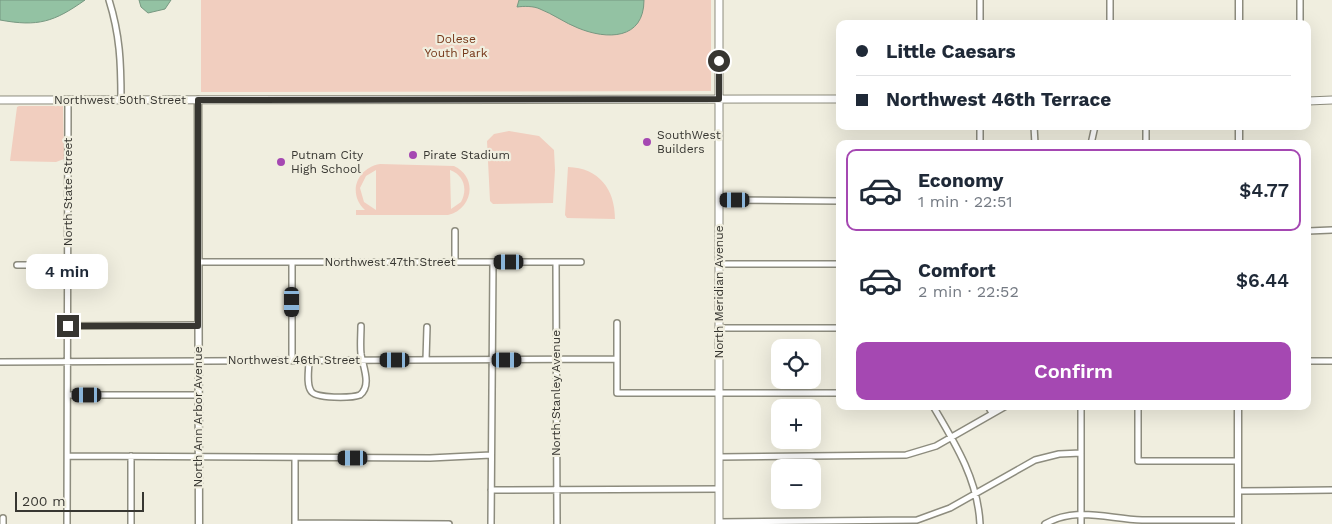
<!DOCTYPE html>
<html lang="en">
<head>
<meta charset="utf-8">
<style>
  :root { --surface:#fff; --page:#f6f6f7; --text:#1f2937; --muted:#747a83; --line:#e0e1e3; --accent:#a548b2 }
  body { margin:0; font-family:"Work Sans",sans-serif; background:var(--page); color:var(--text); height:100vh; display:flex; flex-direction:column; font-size:19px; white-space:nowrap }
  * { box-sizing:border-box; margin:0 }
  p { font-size:16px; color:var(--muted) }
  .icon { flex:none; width:28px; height:28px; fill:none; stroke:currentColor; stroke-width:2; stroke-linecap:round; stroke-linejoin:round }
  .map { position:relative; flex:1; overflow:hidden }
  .side { position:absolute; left:836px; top:140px; width:475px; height:270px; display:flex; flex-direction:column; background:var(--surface); border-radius:10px; box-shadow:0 5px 20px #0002 }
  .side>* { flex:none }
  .top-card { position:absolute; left:836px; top:20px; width:475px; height:110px; border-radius:10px; box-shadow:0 5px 20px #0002; display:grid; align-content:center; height:110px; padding:0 20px; background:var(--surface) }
  .fabs { position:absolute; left:771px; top:339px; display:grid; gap:10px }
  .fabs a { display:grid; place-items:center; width:50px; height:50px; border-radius:10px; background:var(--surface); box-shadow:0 5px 20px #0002; font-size:25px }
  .scale { position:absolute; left:15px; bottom:12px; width:129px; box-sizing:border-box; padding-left:5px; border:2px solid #373631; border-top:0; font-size:14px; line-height:18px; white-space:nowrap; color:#373631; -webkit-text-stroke:4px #f0eedf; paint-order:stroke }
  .end { position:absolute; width:22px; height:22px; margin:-11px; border:6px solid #373631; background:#fff; box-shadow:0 0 0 2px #fff }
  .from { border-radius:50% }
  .bubble { position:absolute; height:35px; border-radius:10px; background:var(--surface); box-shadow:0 5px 20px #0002; font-size:16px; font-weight:600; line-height:35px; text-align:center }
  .car { position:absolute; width:15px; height:30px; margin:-15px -8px; border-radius:6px; box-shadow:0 0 4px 1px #0007; background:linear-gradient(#222 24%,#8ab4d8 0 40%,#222 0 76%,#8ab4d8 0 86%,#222 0) }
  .top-card b { display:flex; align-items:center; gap:18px; height:48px; font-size:19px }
  .top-card b+b { border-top:1px solid var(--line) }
  .top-card i { width:12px; height:12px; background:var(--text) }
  ul { padding:9px 0 0; list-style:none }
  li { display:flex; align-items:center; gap:15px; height:82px; margin:0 10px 8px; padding:0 10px; border:2px solid transparent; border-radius:10px }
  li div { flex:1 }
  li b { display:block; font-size:19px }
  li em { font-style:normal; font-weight:600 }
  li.selected { border-color:var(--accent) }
  li>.icon { width:45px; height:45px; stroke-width:1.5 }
  .cta { display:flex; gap:10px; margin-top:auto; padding:10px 20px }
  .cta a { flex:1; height:58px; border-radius:10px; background:var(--accent); color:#fff; font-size:20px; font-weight:600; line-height:58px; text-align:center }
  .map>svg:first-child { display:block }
  .green { fill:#f1cebf; fill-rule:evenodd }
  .water { fill:#93c2a3; stroke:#779881 }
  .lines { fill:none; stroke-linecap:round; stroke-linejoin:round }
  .minor-casing { stroke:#8d8c7e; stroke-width:8 }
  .tertiary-casing { stroke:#8d8c7e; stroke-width:9 }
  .secondary-casing { stroke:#8d8c7e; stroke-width:9 }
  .minor { stroke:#fff; stroke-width:5 }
  .tertiary { stroke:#fff; stroke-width:6 }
  .secondary { stroke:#fff; stroke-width:7 }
  .route { stroke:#373631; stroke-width:6 }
  .poi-dot { fill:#a548b2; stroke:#f0eedf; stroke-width:2 }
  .labels { text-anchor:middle; stroke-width:4.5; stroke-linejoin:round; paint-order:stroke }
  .park-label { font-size:12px; fill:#763819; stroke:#f0eedf }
  .street-label { font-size:12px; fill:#373631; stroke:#f0eedf }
  .poi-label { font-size:12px; fill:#373631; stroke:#f0eedf; text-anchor:start }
</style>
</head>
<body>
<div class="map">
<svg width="1332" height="524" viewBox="0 0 1332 524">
  <rect width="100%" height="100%" fill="#f0eedf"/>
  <path class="green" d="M201 0H711V91L201 92Z
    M19 106H63L64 159 56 162 10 161 17 107Z
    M509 131 539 136 554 150 555 170 553 203 493 204 490 201 487 141 494 134Z
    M380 164 454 166C478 177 473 209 448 215H356V210H365C347 193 357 168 380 164ZM376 170V210L364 202 360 188 366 176ZM450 170C464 175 468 189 461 202L451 209Z
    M568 167C599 168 615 189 615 219L567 218 565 215Z"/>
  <path class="water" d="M0 0H85C54 22 38 27 0 20Z
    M139 0H171L165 9 148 13 141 7Z
    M519 0H644C644 40 607 40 578 28 565 23 553 14 540 9 534 6 524 6 517 7Z"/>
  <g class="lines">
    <defs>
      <path id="minor" d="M109 0C120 35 121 63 121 100
        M980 0V24
        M1110 24V0
        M1300 24V0
        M980 126V144
        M1034 126 1035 144
        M1146 126V144
        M1091 144 1095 126
        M719 200 840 201
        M455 231V262
        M1308 231 1332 230
        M198 262H581
        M556 262 557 524
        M292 263V360
        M719 264H840
        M17 265H68
        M617 323V393H840
        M68 326 198 325
        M719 328H840
        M309 360C309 369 306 384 311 391 315 399 352 398 360 395 372 385 363 367 361 354 360 345 361 335 361 326
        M426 360 427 327
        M1308 361H1332
        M0 362 617 359
        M68 395H199
        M933 406C955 443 978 480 980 524
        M988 406 992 413
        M1081 406V524
        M1138 406V461H1238
        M68 456 430 458 491 455
        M131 456V524
        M719 457 906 455 936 446 1006 406
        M295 458V524
        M491 490 719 489
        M1238 491 1332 490
        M3 518V524
        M719 522 917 520 950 508 1035 460 1059 454 1081 453
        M295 523 449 524
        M67 524 68 100
        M491 524 493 262
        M1045 524C1077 506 1108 519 1142 520 1174 520 1206 520 1238 520"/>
      <path id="tertiary" d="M1239 0V24
        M198 100 199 524
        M1239 126V144
        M1238 524V406"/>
      <path id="secondary" d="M0 100 840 99
        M1308 101 1332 100
        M719 524V0"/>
    </defs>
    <use href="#minor" class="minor-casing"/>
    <use href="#tertiary" class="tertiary-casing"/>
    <use href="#secondary" class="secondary-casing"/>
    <use href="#minor" class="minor"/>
    <use href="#tertiary" class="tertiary"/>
    <use href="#secondary" class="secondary"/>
  </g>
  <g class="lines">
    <path class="route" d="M68 326H198V100L719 99V61"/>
  </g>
  <g class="poi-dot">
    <circle cx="647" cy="142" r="5"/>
    <circle cx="413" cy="155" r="5"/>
    <circle cx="281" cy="162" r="5"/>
  </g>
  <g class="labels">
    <g class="park-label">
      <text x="456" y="43">Dolese<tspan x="456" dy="14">Youth Park</tspan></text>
    </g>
    <g class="street-label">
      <text x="120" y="104">Northwest 50th Street</text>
      <text transform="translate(68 192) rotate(-90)" y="4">North State Street</text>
      <text x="390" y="266">Northwest 47th Street</text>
      <text transform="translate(719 292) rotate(-90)" y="4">North Meridian Avenue</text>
      <text x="294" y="364">Northwest 46th Street</text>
      <text transform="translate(556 393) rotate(-90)" y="4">North Stanley Avenue</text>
      <text transform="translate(198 417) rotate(-90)" y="4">North Ann Arbor Avenue</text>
    </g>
    <g class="poi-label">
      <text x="657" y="139">SouthWest<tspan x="657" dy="14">Builders</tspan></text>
      <text x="291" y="159">Putnam City<tspan x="291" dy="14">High School</tspan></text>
      <text x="423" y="159">Pirate Stadium</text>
    </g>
  </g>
</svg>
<div class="fabs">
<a><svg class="icon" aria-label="locate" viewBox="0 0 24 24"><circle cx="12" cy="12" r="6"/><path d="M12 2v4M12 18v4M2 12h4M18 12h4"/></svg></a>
<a>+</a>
<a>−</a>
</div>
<div class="scale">200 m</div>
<i class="end from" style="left:719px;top:61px"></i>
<i class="end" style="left:68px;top:326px"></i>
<div class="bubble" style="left:26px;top:254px;width:82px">4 min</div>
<i class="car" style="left:735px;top:200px;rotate:270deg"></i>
<i class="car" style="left:509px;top:262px;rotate:270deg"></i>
<i class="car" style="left:292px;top:302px;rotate:180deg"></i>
<i class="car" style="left:395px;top:360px;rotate:270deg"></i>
<i class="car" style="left:507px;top:360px;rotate:90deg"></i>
<i class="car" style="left:87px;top:395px;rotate:270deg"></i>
<i class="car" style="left:353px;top:458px;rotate:270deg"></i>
<div class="top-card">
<b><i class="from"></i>Little Caesars</b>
<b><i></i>Northwest 46th Terrace</b>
</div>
<section class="side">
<ul>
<li class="selected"><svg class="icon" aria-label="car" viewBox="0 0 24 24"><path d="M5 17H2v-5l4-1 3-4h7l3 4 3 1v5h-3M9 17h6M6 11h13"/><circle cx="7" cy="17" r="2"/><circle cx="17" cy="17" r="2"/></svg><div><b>Economy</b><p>1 min · 22:51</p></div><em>$4.77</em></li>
<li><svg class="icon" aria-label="car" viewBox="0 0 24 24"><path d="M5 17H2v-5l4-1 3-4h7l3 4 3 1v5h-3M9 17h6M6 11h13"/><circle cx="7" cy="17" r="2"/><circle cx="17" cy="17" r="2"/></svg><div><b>Comfort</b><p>2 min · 22:52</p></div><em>$6.44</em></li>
</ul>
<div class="cta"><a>Confirm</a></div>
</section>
</div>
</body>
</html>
